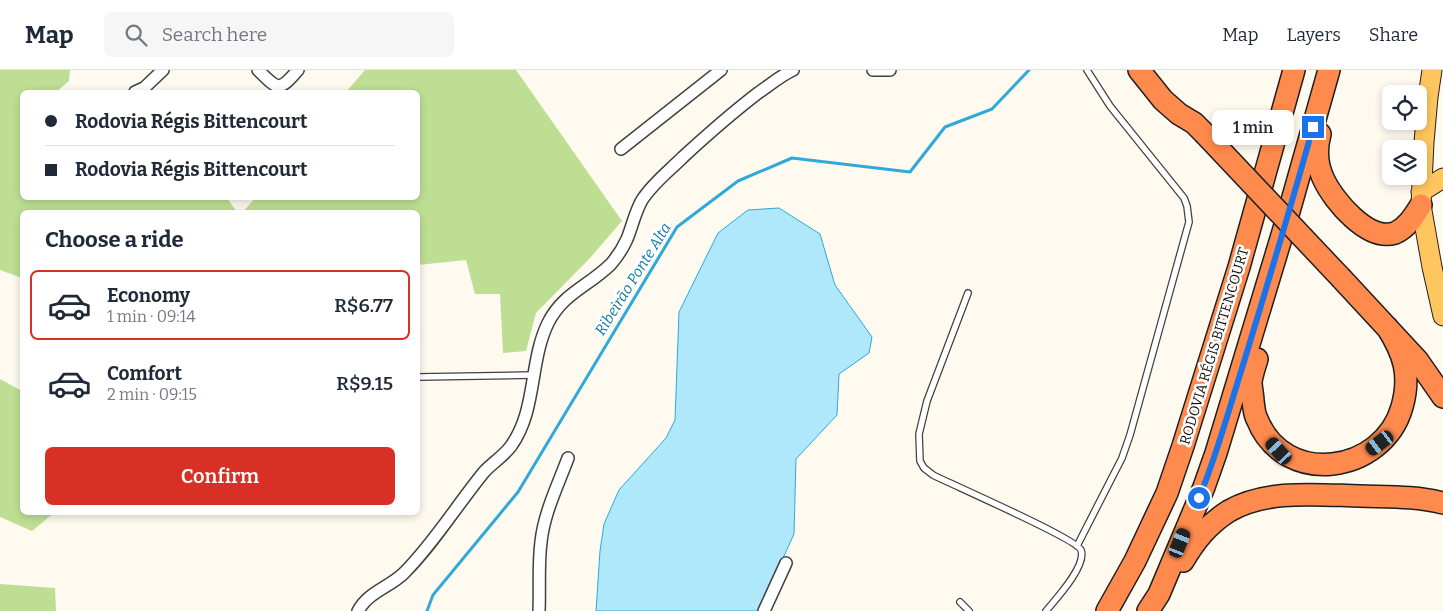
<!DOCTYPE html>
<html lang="en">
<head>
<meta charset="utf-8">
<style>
  :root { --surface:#fff; --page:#f6f6f7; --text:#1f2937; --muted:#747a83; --line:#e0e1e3; --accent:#d93025 }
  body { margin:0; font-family:Bitter,serif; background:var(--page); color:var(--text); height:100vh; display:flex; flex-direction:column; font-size:19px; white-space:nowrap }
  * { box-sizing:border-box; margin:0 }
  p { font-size:16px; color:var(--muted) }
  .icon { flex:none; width:28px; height:28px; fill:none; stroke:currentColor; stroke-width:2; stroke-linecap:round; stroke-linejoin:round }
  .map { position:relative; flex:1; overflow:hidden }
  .panel { position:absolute; left:20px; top:140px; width:400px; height:305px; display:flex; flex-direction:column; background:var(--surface); border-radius:8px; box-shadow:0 2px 8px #0003 }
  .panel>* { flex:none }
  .hud { position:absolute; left:20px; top:20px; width:400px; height:110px; border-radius:8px; box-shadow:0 2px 8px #0003; display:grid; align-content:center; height:110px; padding:0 25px; background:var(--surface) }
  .buttons { position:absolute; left:1382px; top:15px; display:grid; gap:10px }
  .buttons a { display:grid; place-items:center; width:45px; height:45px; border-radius:8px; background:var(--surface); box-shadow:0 2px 8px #0003; font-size:25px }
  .end { position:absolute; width:22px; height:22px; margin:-11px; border:6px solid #1a73e8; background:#fff; box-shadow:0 0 0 2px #fff }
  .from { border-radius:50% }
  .bubble { position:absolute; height:35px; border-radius:8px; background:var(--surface); box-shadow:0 2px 8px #0003; font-size:16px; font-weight:600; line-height:35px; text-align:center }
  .car { position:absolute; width:15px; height:30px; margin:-15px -8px; border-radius:6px; box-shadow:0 0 4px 1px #0007; background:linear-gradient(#222 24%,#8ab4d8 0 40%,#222 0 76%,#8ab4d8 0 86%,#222 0) }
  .hud b { display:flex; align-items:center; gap:18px; height:48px; font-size:19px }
  .hud b+b { border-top:1px solid var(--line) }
  .hud i { width:12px; height:12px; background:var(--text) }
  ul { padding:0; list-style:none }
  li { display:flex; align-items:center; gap:15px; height:70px; margin:0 10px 8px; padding:0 15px; border:2px solid transparent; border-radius:8px }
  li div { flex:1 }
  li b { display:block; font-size:19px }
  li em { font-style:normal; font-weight:600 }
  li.active { border-color:var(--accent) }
  li>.icon { width:45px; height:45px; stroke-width:1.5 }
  h2 { padding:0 25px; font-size:22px; line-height:60px }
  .primary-button { display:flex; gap:10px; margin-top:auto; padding:10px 25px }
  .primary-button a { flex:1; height:58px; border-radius:8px; background:var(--accent); color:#fff; font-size:20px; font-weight:600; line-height:58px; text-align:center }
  header { display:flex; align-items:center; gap:30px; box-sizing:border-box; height:70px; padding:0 25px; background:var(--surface); border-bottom:1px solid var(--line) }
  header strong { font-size:24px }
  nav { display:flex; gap:28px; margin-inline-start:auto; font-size:18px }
  .search { width:350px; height:45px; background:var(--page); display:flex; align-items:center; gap:12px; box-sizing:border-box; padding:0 18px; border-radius:8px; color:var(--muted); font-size:19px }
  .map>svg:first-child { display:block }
  .forest { fill:#bedf93 }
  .water { fill:#afe7fb; stroke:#30a8d8 }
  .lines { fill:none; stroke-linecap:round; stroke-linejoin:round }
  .stream { stroke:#30a8d8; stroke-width:3 }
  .service-casing { stroke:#414141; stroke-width:8 }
  .minor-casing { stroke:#414141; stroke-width:14 }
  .primary-casing { stroke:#1f1f1f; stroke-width:21 }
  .motorway-casing { stroke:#1f1f1f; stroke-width:24 }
  .service { stroke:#fff; stroke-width:5.5 }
  .minor { stroke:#fff; stroke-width:11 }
  .primary { stroke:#ffc65f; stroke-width:19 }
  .motorway { stroke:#ff8a4d; stroke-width:21 }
  .motorway-bridge-casing { stroke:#1f1f1f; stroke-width:24; stroke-linecap:butt }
  .motorway-bridge { stroke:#ff8a4d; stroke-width:21 }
  .route { stroke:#1a73e8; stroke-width:6 }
  .labels { text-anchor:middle; stroke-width:5; stroke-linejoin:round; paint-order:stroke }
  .street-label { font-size:14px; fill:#0e0e0e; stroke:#fff }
  .water-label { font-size:15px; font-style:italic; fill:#0d78aa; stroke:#fff }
</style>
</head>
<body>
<header>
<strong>Map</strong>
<div class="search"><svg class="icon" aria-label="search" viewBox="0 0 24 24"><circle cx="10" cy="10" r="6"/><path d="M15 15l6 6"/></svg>Search here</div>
<nav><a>Map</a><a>Layers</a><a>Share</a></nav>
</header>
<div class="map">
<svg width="1443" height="541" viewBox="0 0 1443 541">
  <rect width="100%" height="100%" fill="#fffaef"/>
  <path class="forest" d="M0 0H70L69 11 56 22H22V128H227L237 142H22V208L0 200Z
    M365 0H516L622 151 590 188 536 243 526 281 503 283 500 224H475L466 190 418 195V142H243L255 128H418V22H346Z
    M0 309 22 321V442L54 443 32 461 0 447Z
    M0 514 55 518 56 541H0Z"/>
  <path class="water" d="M779 138 820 164 835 215 872 267 869 283 839 304 837 345 796 389 794 464 759 541H596L600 481 604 454 619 420 666 368 675 350 679 242 718 163 748 140Z"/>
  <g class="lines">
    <path class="stream" d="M427 541 433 525 518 422 677 157 738 111 792 88 910 102 945 57 992 39 1029 0"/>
    <defs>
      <path id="service" d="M968 223 927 331 919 364 920 391 924 398 933 405C953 415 1077 469 1081 480 1087 496 1055 530 1046 541
        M418 307 534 305
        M1077 476 1122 388 1130 365 1189 152 1187 136 1184 128 1110 36 1087 0
        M960 532 969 541"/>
      <path id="minor" d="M258 0C278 20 279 22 298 0
        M873 0H890
        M135 22 144 18 163 0
        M621 79 721 0
        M358 541C368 522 390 517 404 503 434 473 457 435 484 402 492 393 504 386 511 376 537 340 529 292 548 253 563 223 589 216 611 194 617 187 623 178 627 169 632 157 635 142 642 130 653 113 669 101 683 87 708 64 732 43 758 23 770 15 780 6 793 0
        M539 541C540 518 538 495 541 472 544 443 558 415 568 388
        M764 541 786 493"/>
      <path id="primary" d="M1432 0 1428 27 1424 72 1421 135 1432 197 1443 246
        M1421 122 1443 108"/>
      <path id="motorway" d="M1139 0 1163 30 1179 44 1194 53 1204 63
        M1320 64C1316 79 1317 96 1324 110 1334 131 1368 172 1395 163 1407 158 1414 146 1421 135
        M1342 209 1418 291 1443 327
        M1257 289C1255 296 1252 304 1251 312 1251 318 1253 325 1253 331 1254 337 1254 344 1257 349 1284 418 1383 404 1402 337 1411 305 1404 284 1387 257
        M1183 491C1195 471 1208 454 1229 441 1267 419 1318 425 1360 426 1387 427 1416 426 1443 433
        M1107 541 1135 491 1167 423 1183 376 1239 197 1294 0
        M1148 541 1159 524 1204 417 1216 383 1286 152 1329 0"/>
    </defs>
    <use href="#service" class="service-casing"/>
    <use href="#minor" class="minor-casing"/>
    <use href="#primary" class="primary-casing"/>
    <use href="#motorway" class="motorway-casing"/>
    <use href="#service" class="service"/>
    <use href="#minor" class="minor"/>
    <use href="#primary" class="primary"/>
    <use href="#motorway" class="motorway"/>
    <defs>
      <path id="motorway-bridge" d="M1204 63 1342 209"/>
    </defs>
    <use href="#motorway-bridge" class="motorway-bridge-casing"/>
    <use href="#motorway-bridge" class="motorway-bridge"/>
  </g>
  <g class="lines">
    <path class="route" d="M1199 428C1217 385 1229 339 1243 295 1267 216 1291 137 1313 57"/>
  </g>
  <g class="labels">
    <g class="street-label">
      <text transform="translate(1214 276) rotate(-73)" y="5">RODOVIA RÉGIS BITTENCOURT</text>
    </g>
    <g class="water-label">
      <text transform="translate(633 209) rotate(-58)" y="5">Ribeirão Ponte Alta</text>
    </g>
  </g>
</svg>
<div class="buttons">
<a><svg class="icon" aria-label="locate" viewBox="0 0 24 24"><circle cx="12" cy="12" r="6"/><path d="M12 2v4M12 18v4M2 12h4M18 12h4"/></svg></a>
<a><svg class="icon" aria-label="layers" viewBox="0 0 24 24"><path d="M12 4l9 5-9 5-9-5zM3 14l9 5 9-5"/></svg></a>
</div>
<i class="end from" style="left:1199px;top:428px"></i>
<i class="end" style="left:1313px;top:57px"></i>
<div class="bubble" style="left:1212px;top:40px;width:82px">1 min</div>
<i class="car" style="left:1380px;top:373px;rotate:233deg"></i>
<i class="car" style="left:1279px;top:381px;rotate:318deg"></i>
<i class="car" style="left:1180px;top:473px;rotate:22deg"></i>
<div class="hud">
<b><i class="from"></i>Rodovia Régis Bittencourt</b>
<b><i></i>Rodovia Régis Bittencourt</b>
</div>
<section class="panel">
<h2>Choose a ride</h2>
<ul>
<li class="active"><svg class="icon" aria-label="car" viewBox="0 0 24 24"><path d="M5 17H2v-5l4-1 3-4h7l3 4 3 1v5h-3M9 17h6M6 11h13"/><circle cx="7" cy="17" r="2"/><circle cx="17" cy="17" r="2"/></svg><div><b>Economy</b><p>1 min · 09:14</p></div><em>R$6.77</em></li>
<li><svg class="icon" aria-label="car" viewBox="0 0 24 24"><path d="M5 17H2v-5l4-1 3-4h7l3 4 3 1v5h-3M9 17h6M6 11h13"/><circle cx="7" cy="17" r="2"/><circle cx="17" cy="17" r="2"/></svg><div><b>Comfort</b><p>2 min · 09:15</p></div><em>R$9.15</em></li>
</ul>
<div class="primary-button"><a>Confirm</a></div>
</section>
</div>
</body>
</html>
